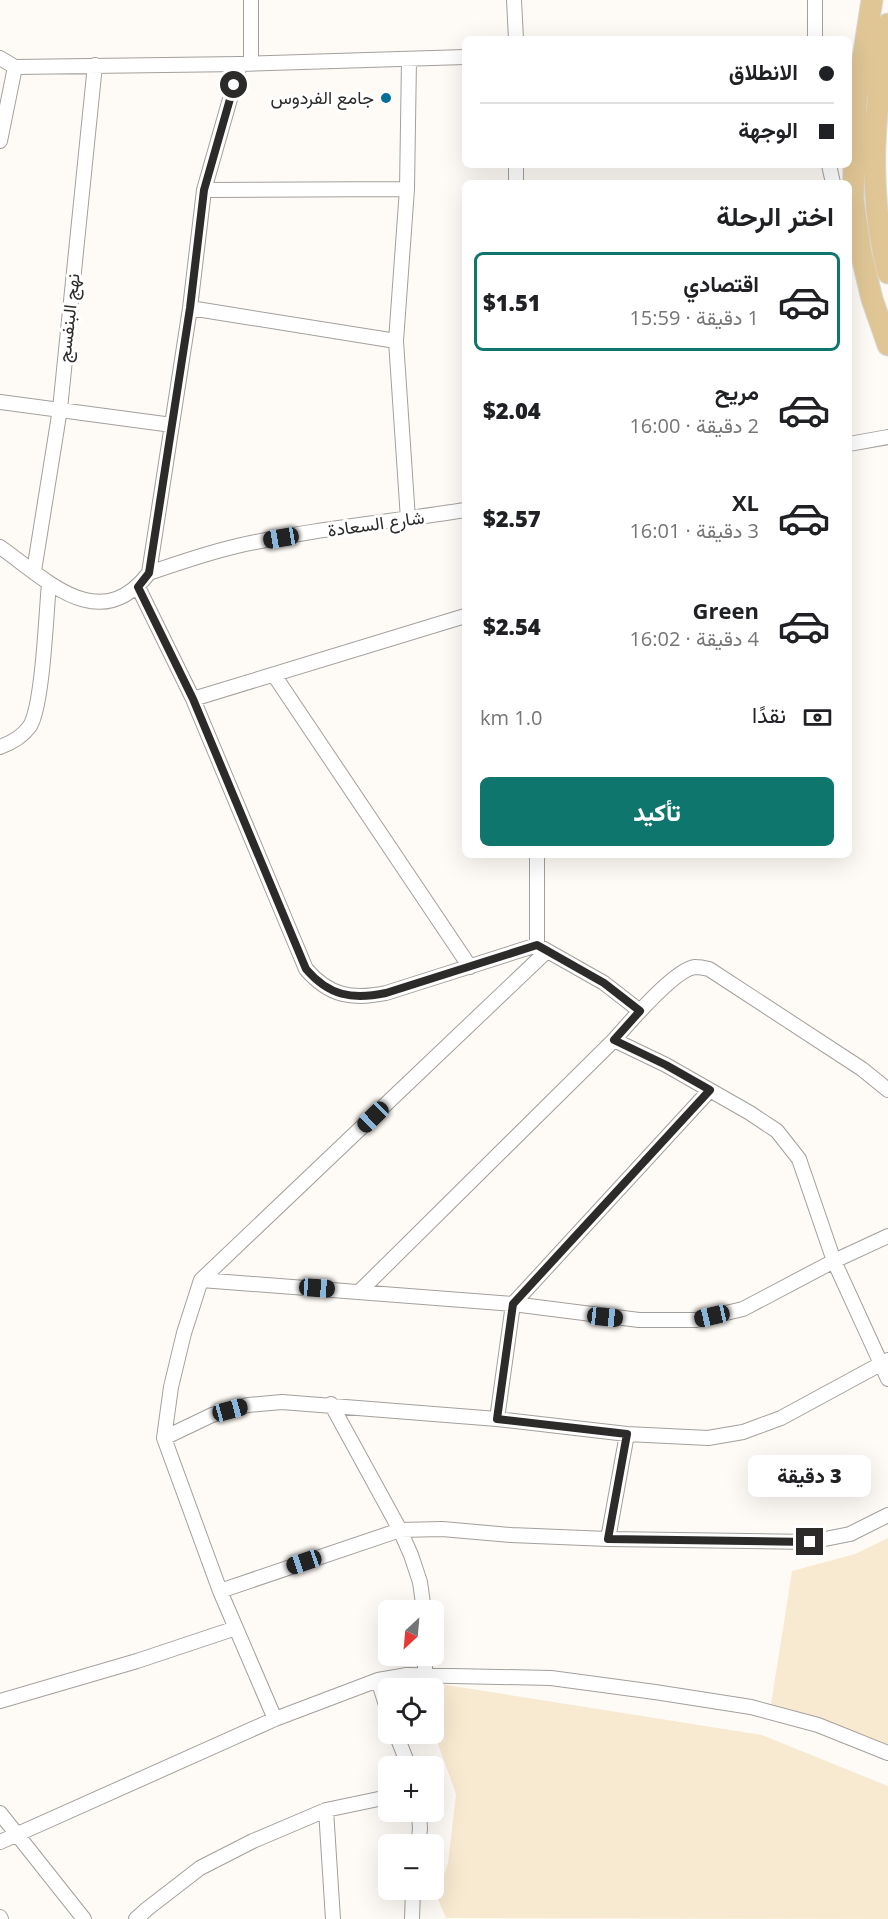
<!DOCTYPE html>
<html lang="ar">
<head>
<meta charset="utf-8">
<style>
  :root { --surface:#fff; --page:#f2f2f2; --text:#202124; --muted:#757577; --line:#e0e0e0; --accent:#0f766e }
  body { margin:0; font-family:"Open Sans",Vazirmatn,sans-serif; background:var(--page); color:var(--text); direction:rtl; height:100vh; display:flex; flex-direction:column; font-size:22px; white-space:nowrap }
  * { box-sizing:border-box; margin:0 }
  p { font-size:20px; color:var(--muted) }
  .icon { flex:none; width:33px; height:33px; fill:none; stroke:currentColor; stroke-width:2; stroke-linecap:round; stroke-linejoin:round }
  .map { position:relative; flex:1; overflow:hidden; direction:ltr }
  .sheet { position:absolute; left:462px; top:180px; width:390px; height:678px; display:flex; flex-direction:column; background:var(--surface); border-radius:9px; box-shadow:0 6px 24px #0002; direction:rtl }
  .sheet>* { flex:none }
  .banner { position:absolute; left:462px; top:36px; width:390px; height:132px; border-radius:9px; box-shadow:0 6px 24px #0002; direction:rtl; display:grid; align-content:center; height:132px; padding:0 18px; background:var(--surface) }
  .needle { width:39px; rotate:206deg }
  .tools { position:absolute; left:378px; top:1600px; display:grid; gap:12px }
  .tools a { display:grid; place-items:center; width:66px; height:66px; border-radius:9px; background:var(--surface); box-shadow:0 6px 24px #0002; font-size:30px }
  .end { position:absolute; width:27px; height:27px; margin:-14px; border:8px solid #2c2b2a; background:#fff; box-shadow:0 0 0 3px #fff }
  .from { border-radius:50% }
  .bubble { position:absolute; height:42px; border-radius:9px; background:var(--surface); box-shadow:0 6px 24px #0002; font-size:20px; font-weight:800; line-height:42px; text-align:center; direction:rtl }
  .car { position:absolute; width:18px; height:36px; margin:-18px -9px; border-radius:8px; box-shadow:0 0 4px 2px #0007; background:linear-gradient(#222 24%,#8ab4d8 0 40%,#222 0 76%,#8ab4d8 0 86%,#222 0) }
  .banner b { display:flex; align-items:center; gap:21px; height:57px; font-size:22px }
  .banner b+b { border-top:2px solid var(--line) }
  .banner i { width:15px; height:15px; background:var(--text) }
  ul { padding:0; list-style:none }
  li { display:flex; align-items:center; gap:18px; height:99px; margin:0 12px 9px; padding:0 6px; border:3px solid transparent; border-radius:9px }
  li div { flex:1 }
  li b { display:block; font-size:22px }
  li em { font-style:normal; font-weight:800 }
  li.active { border-color:var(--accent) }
  li>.icon { width:54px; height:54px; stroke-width:1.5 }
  h2 { padding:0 18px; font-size:27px; line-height:72px }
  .pay { display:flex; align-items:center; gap:15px; height:66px; padding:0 18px; font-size:22px }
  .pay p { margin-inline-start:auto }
  .cta { display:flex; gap:12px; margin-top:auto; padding:12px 18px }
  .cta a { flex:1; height:69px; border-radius:9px; background:var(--accent); color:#fff; font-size:24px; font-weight:800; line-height:69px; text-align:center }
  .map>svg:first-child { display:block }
  .green { fill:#f8ead1 }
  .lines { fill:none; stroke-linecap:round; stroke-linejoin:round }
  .street-casing { stroke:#a3a09c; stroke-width:16 }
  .primary-casing { stroke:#d9d9d9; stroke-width:23 }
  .street { stroke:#fff; stroke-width:14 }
  .primary { stroke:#e0c695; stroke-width:21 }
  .route { stroke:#2c2b2a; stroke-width:8 }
  .poi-dot { fill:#056e9b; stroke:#fff; stroke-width:2 }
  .labels { text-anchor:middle; stroke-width:6; stroke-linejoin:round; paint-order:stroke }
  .poi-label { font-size:18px; fill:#2c2b2a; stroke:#fff; text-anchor:end }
  .street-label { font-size:18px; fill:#2c2b2a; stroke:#fff }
</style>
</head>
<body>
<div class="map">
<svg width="888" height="1919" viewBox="0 0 888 1919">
  <rect width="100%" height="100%" fill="#fefbf7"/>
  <path class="green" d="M888 1538V1751L770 1711 792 1571 855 1554Z
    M434 1683 762 1735 888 1786V1919L446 1918 437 1897 448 1863 456 1794 434 1733 432 1689Z"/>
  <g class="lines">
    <defs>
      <path id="street" d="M251 0V63
        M514 0 516 39
        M815 0V39
        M0 58 15 67 240 64 465 57
        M0 141 15 67
        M829 165 833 183
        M516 183V165
        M204 190 407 189
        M190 308 396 341
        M0 402 172 425
        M849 444 888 437
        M408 519 396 341 407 189 409 59
        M0 547C46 579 99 637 149 573L190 308 204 190 240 64
        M34 571 60 409 95 65
        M149 573C178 563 207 553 237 546 312 529 389 522 465 510
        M138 587 193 699 306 969C329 996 352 1000 386 993L537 945 604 983 640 1011
        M274 675 470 967
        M193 699 465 616
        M0 747C11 743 23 736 30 726 43 704 46 614 49 584
        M537 855V945
        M614 1040 666 1065 750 1113 777 1131 799 1159 834 1261 888 1379
        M201 1280 513 1304 639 1320H696L743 1309 834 1261 888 1236
        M360 1291 614 1040C628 1024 675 969 695 967 699 967 705 968 709 969L862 1069 888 1090
        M331 1404 400 1530 411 1555 420 1582 424 1611
        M497 1419 513 1304 710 1090
        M164 1438 212 1415 248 1405 282 1402 497 1419 627 1434 708 1438 743 1432 781 1418 888 1360
        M608 1539 627 1434
        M220 1591 400 1530 442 1529 511 1535 608 1539 810 1542 850 1534 888 1515
        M425 1675V1656
        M378 1680 388 1711
        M0 1701 137 1661 236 1628
        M275 1719 220 1591 164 1438 171 1387 184 1333 201 1280 547 951
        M396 1734 409 1767
        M326 1810 333 1919
        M0 1813 84 1919
        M0 1842 275 1719 378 1680 407 1675 551 1678 655 1692 751 1707 818 1725 888 1753
        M418 1845 420 1829 419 1812
        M0 1917 1 1919
        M136 1919 147 1909 200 1868 253 1841 326 1810 388 1797
        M412 1919 413 1890"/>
      <path id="primary" d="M872 0 856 103 853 200 861 253 872 299 888 345
        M888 24C875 111 866 186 888 273"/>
    </defs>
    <use href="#street" class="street-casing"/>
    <use href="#primary" class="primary-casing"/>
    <use href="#street" class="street"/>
    <use href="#primary" class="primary"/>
  </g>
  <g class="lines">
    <path class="route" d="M234 85 204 190 190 308 149 573 138 587 193 699 306 969C329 996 352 1000 386 993L537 945 604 983 640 1011 614 1040 666 1065 710 1090 513 1304 497 1419 627 1434 608 1539 810 1542"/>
  </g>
  <circle class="poi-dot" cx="386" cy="98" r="6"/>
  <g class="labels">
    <g class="poi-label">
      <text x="374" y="104">جامع الفردوس</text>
    </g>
    <g class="street-label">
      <text transform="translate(69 318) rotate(-84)" y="6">نهج البنفسج</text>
      <text transform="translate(376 524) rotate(-8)" y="6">شارع السعادة</text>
    </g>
  </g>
</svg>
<div class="tools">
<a><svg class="needle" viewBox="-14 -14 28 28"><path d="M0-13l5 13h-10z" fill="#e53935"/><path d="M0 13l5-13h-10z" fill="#757577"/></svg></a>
<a><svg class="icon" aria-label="locate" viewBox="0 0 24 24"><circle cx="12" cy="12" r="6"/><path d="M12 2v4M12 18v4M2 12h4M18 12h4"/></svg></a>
<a>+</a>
<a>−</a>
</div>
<i class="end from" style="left:234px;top:85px"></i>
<i class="end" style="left:810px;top:1542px"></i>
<div class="bubble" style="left:748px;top:1455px;width:123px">3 دقيقة</div>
<i class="car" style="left:281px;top:538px;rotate:260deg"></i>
<i class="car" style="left:373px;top:1117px;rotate:226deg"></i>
<i class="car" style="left:317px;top:1288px;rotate:94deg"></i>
<i class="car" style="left:712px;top:1316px;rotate:257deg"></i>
<i class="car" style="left:605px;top:1317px;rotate:96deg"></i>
<i class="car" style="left:230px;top:1410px;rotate:75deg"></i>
<i class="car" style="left:304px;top:1562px;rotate:251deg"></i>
<div class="banner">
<b><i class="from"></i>الانطلاق</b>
<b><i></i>الوجهة</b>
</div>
<section class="sheet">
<h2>اختر الرحلة</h2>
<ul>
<li class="active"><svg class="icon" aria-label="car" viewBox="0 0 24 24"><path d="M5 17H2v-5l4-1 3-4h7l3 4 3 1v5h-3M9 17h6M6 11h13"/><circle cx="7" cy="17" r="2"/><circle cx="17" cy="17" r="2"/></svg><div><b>اقتصادي</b><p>1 دقيقة · 15:59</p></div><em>$1.51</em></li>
<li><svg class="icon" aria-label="car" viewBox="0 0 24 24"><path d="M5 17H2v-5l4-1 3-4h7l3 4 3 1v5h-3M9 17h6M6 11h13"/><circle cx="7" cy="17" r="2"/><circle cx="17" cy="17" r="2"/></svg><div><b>مريح</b><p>2 دقيقة · 16:00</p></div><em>$2.04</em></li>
<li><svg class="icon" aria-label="car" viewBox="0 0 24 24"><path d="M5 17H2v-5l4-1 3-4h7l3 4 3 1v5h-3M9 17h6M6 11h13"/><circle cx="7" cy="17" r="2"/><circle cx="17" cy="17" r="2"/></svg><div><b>XL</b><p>3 دقيقة · 16:01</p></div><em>$2.57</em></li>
<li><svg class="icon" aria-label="car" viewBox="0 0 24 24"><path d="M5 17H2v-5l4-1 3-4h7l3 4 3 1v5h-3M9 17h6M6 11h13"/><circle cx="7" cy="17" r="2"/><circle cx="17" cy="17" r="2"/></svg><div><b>Green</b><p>4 دقيقة · 16:02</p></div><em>$2.54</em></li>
</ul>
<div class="pay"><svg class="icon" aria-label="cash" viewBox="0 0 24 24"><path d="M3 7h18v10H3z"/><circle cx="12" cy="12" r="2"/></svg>نقدًا<p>1.0 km</p></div>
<div class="cta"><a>تأكيد</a></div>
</section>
</div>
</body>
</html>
